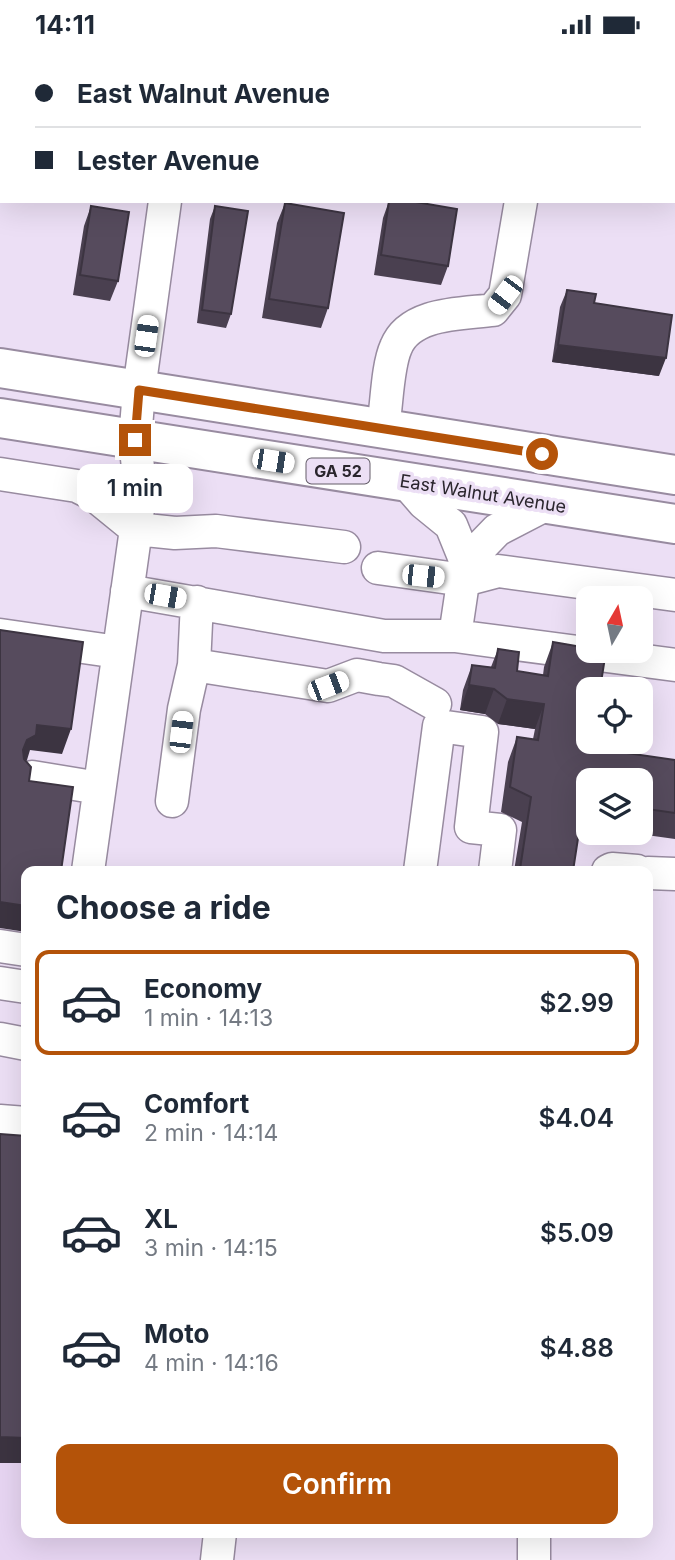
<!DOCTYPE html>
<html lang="en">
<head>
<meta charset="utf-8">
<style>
  :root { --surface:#fff; --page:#f6f6f7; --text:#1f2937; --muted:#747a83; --line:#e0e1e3; --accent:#b45309 }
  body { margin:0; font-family:Inter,sans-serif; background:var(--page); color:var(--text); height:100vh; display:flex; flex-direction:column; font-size:26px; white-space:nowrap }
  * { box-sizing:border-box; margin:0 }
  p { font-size:23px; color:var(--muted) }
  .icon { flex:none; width:38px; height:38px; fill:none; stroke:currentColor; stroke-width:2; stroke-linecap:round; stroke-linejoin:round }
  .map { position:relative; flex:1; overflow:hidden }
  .details { position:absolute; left:21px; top:817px; width:632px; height:672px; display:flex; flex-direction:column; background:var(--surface); border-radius:14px; box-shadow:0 7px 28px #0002 }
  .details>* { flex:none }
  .top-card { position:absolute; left:0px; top:0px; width:676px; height:154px; box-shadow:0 7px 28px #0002; display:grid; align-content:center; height:154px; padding:0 35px; background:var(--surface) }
  .needle { width:46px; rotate:9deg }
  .controls { position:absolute; left:576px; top:537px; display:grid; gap:14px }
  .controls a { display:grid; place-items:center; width:77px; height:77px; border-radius:14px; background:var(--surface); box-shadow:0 7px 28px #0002; font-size:35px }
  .end { position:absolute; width:32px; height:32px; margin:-16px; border:9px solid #b45309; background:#fff; box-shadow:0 0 0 4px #fff }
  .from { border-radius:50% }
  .bubble { position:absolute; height:49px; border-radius:14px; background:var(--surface); box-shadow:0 7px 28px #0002; font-size:23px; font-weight:600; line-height:49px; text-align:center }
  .car { position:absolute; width:21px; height:42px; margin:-21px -10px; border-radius:9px; box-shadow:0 0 5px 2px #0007; background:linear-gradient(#fff 24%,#345 0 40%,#fff 0 76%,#345 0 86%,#fff 0) }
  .top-card b { display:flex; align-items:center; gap:24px; height:66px; font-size:26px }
  .top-card b+b { border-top:2px solid var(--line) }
  .top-card i { width:18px; height:18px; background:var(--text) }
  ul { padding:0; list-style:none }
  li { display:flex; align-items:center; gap:21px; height:105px; margin:0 14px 10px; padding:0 21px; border:4px solid transparent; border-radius:14px }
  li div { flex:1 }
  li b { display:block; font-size:26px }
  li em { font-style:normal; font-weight:600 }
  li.on { border-color:var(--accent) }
  li>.icon { width:63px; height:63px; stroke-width:1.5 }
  h2 { padding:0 35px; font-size:32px; line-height:84px }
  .button { display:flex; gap:14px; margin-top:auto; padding:14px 35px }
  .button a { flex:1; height:80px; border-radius:14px; background:var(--accent); color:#fff; font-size:28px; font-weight:600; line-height:80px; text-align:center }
  .status { display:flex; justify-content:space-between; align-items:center; height:49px; padding:0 35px; background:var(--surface); direction:ltr }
  .status svg { height:19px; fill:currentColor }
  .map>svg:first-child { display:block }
  .built { fill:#e7d5f2 }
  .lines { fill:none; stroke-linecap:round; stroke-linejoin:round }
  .minor-casing { stroke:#988ba0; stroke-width:35 }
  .major-casing { stroke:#988ba0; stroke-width:42 }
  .minor { stroke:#fff; stroke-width:32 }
  .major { stroke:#fff; stroke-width:38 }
  .wall { fill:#4a4050 }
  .shaded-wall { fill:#3c3441 }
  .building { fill:#564b5d; stroke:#3c3441; stroke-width:2 }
  .route { stroke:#b45309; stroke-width:9 }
  .labels { text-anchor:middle; stroke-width:7; stroke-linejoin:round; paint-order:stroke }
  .shield { fill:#ecdff5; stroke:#645d69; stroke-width:2 }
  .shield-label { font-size:16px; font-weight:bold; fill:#2a252d }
  .street-label { font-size:18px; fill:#2a252d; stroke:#ecdff5 }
</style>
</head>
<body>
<div class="status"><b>14:11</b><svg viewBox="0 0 49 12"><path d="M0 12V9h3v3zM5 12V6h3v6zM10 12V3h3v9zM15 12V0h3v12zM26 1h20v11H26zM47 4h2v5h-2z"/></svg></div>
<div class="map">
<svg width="675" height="1511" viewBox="0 0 675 1511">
  <rect width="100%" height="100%" fill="#ecdff5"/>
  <path class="built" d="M0 1090 26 1094V1484H201L200 1511H0Z"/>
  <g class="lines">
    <defs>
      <path id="minor" d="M186 2V0
        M545 2V0
        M383 378C387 356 387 318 396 298 410 263 462 265 493 261L505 246 521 152
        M0 425 77 437 93 445 136 480 175 484 216 482 344 498
        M405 432 424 454 451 476 466 513 455 587 675 616
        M466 513 497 481 547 455
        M378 519 464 531 498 522 675 546
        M127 542 384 587H455
        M197 553 194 616 328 637 357 626 379 630 394 632 435 655
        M0 586 118 603
        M32 728 99 739
        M172 752 184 660 194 616
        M88 822 136 480 140 437 135 391 139 341 165 152
        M420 822 439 677 482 683 471 778 500 781 495 822
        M608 822 612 820 637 822
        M648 824 675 825
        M0 897 26 901
        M0 934 26 938
        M0 990 26 995
        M0 1072 26 1074
        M534 1484V1511
        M217 1511 220 1484"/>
      <path id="major" d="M0 319 675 426
        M0 369 675 475"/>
    </defs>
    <use href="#minor" class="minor-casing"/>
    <use href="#major" class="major-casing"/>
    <use href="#minor" class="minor"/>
    <use href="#major" class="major"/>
  </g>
  <path class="wall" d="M111 0H142L141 2H110Z
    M389 152H410L448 217 441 236 374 226 383 169Z
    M285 154 328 259 321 279 262 269 277 174Z
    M91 157 118 232 110 252 73 246 84 177Z
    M215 157 231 265 226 279 197 274 210 170Z
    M567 241 594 254 659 327 552 313 560 258Z
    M553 593 592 699 675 711V790L632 784H640V732H588V777L580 776 573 822H514L522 773 501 763 508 713 517 688 533 690 535 680 498 675 485 665 460 661 463 641 472 616 491 618 498 600 517 622 543 626 544 618Z"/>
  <path class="shaded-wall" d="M558 296 666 309 659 327 552 313Z
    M469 636 494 640 485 665 460 661Z
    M507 650 544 655 535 680 498 675Z
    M37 676 71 680 62 705 30 701 27 711 18 716 27 691Z
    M0 853 26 857V883L0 879Z
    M0 1388 26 1389V1414H0Z"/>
  <path class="building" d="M389 152H410L457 160 448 217 381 206Z
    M285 154 344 164 328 259 269 250Z
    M91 157 129 163 118 232 80 226Z
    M215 157 248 162 231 265 202 261Z
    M567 241 596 245 594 254 672 266 666 309 558 296Z
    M0 581 83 593 71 680 37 676 36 686 27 691 23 701 24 710 31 718 29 732 73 738 61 822H26V857L0 853Z
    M553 593 588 599V602H606L600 640H588V693H593L592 699 675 711V764L640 759V732H588V751L584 750 573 822H537L520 820 531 748 510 738 517 688 538 691 544 655 507 650 494 640 469 636 472 616 495 619 498 600 519 603 517 622 548 627Z
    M0 1085 26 1087V1389L0 1388Z"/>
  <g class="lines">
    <path class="route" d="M135 391 139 341 542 405"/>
  </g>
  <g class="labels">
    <rect class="shield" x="306.5" y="409.5" width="63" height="25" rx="5"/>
    <g class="shield-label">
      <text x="338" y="428">GA 52</text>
    </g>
    <g class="street-label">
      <text transform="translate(483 445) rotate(9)" y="6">East Walnut Avenue</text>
    </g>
  </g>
</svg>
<div class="controls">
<a><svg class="needle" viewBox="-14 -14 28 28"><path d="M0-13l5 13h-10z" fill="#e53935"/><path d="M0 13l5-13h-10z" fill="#747a83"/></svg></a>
<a><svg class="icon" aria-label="locate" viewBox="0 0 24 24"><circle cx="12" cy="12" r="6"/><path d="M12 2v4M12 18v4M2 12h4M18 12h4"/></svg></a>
<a><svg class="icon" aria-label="layers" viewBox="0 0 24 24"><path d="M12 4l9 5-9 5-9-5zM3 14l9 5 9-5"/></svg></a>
</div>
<i class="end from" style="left:542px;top:405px"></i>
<i class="end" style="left:135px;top:391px"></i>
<div class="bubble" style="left:77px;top:415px;width:116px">1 min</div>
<i class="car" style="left:505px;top:246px;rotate:217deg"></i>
<i class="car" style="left:146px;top:287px;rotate:8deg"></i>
<i class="car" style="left:273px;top:412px;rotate:99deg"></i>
<i class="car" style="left:423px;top:527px;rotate:96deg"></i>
<i class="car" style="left:165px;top:547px;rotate:100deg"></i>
<i class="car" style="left:328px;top:637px;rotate:69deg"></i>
<i class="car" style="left:181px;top:683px;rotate:7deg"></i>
<div class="top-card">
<b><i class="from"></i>East Walnut Avenue</b>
<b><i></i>Lester Avenue</b>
</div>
<section class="details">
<h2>Choose a ride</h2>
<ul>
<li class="on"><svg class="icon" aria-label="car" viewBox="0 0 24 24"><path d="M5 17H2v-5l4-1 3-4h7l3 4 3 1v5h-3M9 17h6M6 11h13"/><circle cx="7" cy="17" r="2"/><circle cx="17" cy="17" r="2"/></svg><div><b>Economy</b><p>1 min · 14:13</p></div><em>$2.99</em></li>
<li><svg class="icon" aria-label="car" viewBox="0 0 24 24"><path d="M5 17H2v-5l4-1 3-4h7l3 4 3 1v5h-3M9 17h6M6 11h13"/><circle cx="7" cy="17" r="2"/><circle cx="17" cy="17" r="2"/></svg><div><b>Comfort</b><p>2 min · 14:14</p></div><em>$4.04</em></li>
<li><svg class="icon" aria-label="car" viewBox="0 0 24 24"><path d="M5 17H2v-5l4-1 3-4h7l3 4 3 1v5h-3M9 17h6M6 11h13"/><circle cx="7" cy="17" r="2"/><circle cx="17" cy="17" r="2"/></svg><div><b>XL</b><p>3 min · 14:15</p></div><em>$5.09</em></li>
<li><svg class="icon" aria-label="car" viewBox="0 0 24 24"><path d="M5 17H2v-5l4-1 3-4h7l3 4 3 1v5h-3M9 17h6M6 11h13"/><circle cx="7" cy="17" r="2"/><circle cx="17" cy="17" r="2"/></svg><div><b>Moto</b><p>4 min · 14:16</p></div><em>$4.88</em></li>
</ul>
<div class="button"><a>Confirm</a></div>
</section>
</div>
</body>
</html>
